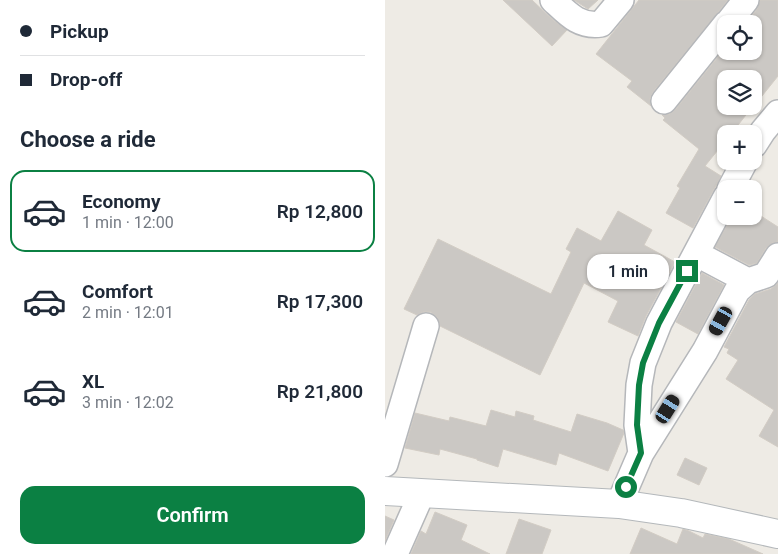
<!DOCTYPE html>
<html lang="en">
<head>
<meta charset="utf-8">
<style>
  :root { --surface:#fff; --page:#f2f2f3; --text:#1f2937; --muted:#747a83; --line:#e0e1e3; --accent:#0b8043 }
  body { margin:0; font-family:Roboto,sans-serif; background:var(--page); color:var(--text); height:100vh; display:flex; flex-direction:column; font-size:19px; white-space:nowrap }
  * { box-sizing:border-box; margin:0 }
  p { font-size:16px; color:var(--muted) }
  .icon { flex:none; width:28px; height:28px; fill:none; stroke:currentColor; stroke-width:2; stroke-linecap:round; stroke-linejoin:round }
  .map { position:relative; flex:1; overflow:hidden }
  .sheet { display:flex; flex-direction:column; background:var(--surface); width:385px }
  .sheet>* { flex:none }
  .banner { display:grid; align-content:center; height:110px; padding:0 20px; background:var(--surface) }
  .tools { position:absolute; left:332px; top:15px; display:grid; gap:10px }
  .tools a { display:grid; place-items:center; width:45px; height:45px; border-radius:10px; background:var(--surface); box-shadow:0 1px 4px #0004; font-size:25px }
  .end { position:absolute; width:22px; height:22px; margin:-11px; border:6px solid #0b8043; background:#fff; box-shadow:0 0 0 2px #fff }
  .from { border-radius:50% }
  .bubble { position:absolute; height:35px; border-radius:15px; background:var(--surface); box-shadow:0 1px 4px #0004; font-size:16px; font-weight:600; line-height:35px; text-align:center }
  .car { position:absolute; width:15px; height:30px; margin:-15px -8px; border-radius:6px; box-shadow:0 0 4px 1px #0007; background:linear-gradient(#222 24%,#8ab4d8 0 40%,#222 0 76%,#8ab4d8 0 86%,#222 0) }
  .banner b { display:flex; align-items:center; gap:18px; height:48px; font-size:19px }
  .banner b+b { border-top:1px solid var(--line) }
  .banner i { width:12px; height:12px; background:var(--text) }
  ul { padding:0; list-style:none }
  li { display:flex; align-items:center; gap:15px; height:82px; margin:0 10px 8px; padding:0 10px; border:2px solid transparent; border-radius:15px }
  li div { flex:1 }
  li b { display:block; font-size:19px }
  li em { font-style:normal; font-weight:600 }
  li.current { border-color:var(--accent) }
  li>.icon { width:45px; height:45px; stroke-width:1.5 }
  h2 { padding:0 20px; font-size:22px; line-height:60px }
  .cta { display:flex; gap:10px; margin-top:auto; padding:10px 20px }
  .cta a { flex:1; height:58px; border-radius:15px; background:var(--accent); color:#fff; font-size:20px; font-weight:600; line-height:58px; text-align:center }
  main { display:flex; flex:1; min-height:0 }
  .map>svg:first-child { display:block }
  .building { fill:#cbc8c4; stroke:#d2ccc4 }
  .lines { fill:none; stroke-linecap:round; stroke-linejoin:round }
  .street-casing { stroke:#b5b7ba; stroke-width:28 }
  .secondary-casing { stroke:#b4b8bb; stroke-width:30 }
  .street { stroke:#fff; stroke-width:25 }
  .secondary { stroke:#fff; stroke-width:28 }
  .route { stroke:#0b8043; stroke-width:6 }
</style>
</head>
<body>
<main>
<section class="sheet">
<div class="banner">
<b><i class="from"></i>Pickup</b>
<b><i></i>Drop-off</b>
</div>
<h2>Choose a ride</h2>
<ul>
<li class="current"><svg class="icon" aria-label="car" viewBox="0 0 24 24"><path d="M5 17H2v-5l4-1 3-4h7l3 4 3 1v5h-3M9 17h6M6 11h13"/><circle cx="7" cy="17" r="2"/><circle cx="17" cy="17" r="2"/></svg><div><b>Economy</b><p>1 min · 12:00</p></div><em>Rp 12,800</em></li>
<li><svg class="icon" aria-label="car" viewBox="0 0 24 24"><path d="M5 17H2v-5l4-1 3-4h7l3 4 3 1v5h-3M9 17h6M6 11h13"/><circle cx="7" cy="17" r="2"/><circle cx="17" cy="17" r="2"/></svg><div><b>Comfort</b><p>2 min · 12:01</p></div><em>Rp 17,300</em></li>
<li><svg class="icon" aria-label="car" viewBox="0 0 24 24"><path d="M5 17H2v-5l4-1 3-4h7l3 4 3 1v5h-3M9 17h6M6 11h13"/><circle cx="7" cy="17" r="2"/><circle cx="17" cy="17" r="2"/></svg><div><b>XL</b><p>3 min · 12:02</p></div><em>Rp 21,800</em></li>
</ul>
<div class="cta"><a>Confirm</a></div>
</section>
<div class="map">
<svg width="393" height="554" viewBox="0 0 393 554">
  <rect width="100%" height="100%" fill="#eeebe5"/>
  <path class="building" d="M118 0H147L168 20 182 30 167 46Z
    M189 0H213L203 9Z
    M254 0H343L268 92 265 98 266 106 242 87 247 81 211 54Z
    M375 0H393V76L369 106V79H341V106H368L346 134H341V140L320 166 336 176 308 228 281 213 295 188 292 186 314 149 278 120 280 118 277 115 285 114 290 110 341 47V51H369V24H361L372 9Z
    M233 211 267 230 259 245 290 262 261 316 253 336 223 322 233 301 199 283 155 375 55 326 52 317 46 312H38L32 315 19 309 53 239 166 294 186 252 181 249 192 228 216 241Z
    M347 216H376L393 227V242L387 243 381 248 372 263 364 265 330 247Z
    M317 273 339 285 313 334 291 322Z
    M393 283V447L374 436 389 410 341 379 353 360 342 353 344 349 339 347 364 300 370 294 386 289Z
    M106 410 130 417 131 411 149 416 148 420 186 432 192 414 222 423 238 430 239 433 223 471 174 453 171 465 118 449 113 467 92 460V459L55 449 54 455 20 448 30 413 64 421 65 417 101 426Z
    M300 458 322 468 314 485 292 475Z
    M50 512 82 525 76 540 105 554H26L36 531 41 534Z
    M0 516 9 520 0 541Z
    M134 519 166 530 157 554H121Z
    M256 528 292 544 298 529 304 531 318 538 320 534 344 539 378 554H245Z"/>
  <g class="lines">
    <defs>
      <path id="street" d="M168 0C183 14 194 27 216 24L236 0
        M342 24 361 0
        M279 101 341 24
        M369 145 378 131 393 113
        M345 189 360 161
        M312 254 363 281
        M256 453 320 351 352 291 363 281 381 275 393 256
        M0 464 41 326
        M234 504 256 453 252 425 254 385 258 363 274 323 341 197
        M10 554 37 493"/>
      <path id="secondary" d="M0 491 234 504 296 513 393 534"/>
    </defs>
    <use href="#street" class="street-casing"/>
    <use href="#secondary" class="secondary-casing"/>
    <use href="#street" class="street"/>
    <use href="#secondary" class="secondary"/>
  </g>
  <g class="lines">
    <path class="route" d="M241 487 256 453 252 425 254 385 258 363 274 323 302 271"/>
  </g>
</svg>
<div class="tools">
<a><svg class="icon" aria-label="locate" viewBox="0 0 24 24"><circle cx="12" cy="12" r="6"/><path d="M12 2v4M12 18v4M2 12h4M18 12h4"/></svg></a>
<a><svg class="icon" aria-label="layers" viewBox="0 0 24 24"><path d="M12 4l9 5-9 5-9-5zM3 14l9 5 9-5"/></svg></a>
<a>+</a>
<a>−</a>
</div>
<i class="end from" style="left:241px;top:487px"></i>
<i class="end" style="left:302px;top:271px"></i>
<div class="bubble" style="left:202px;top:254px;width:82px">1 min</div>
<i class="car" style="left:336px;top:321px;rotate:209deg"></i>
<i class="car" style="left:283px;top:409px;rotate:32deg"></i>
</div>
</main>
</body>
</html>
